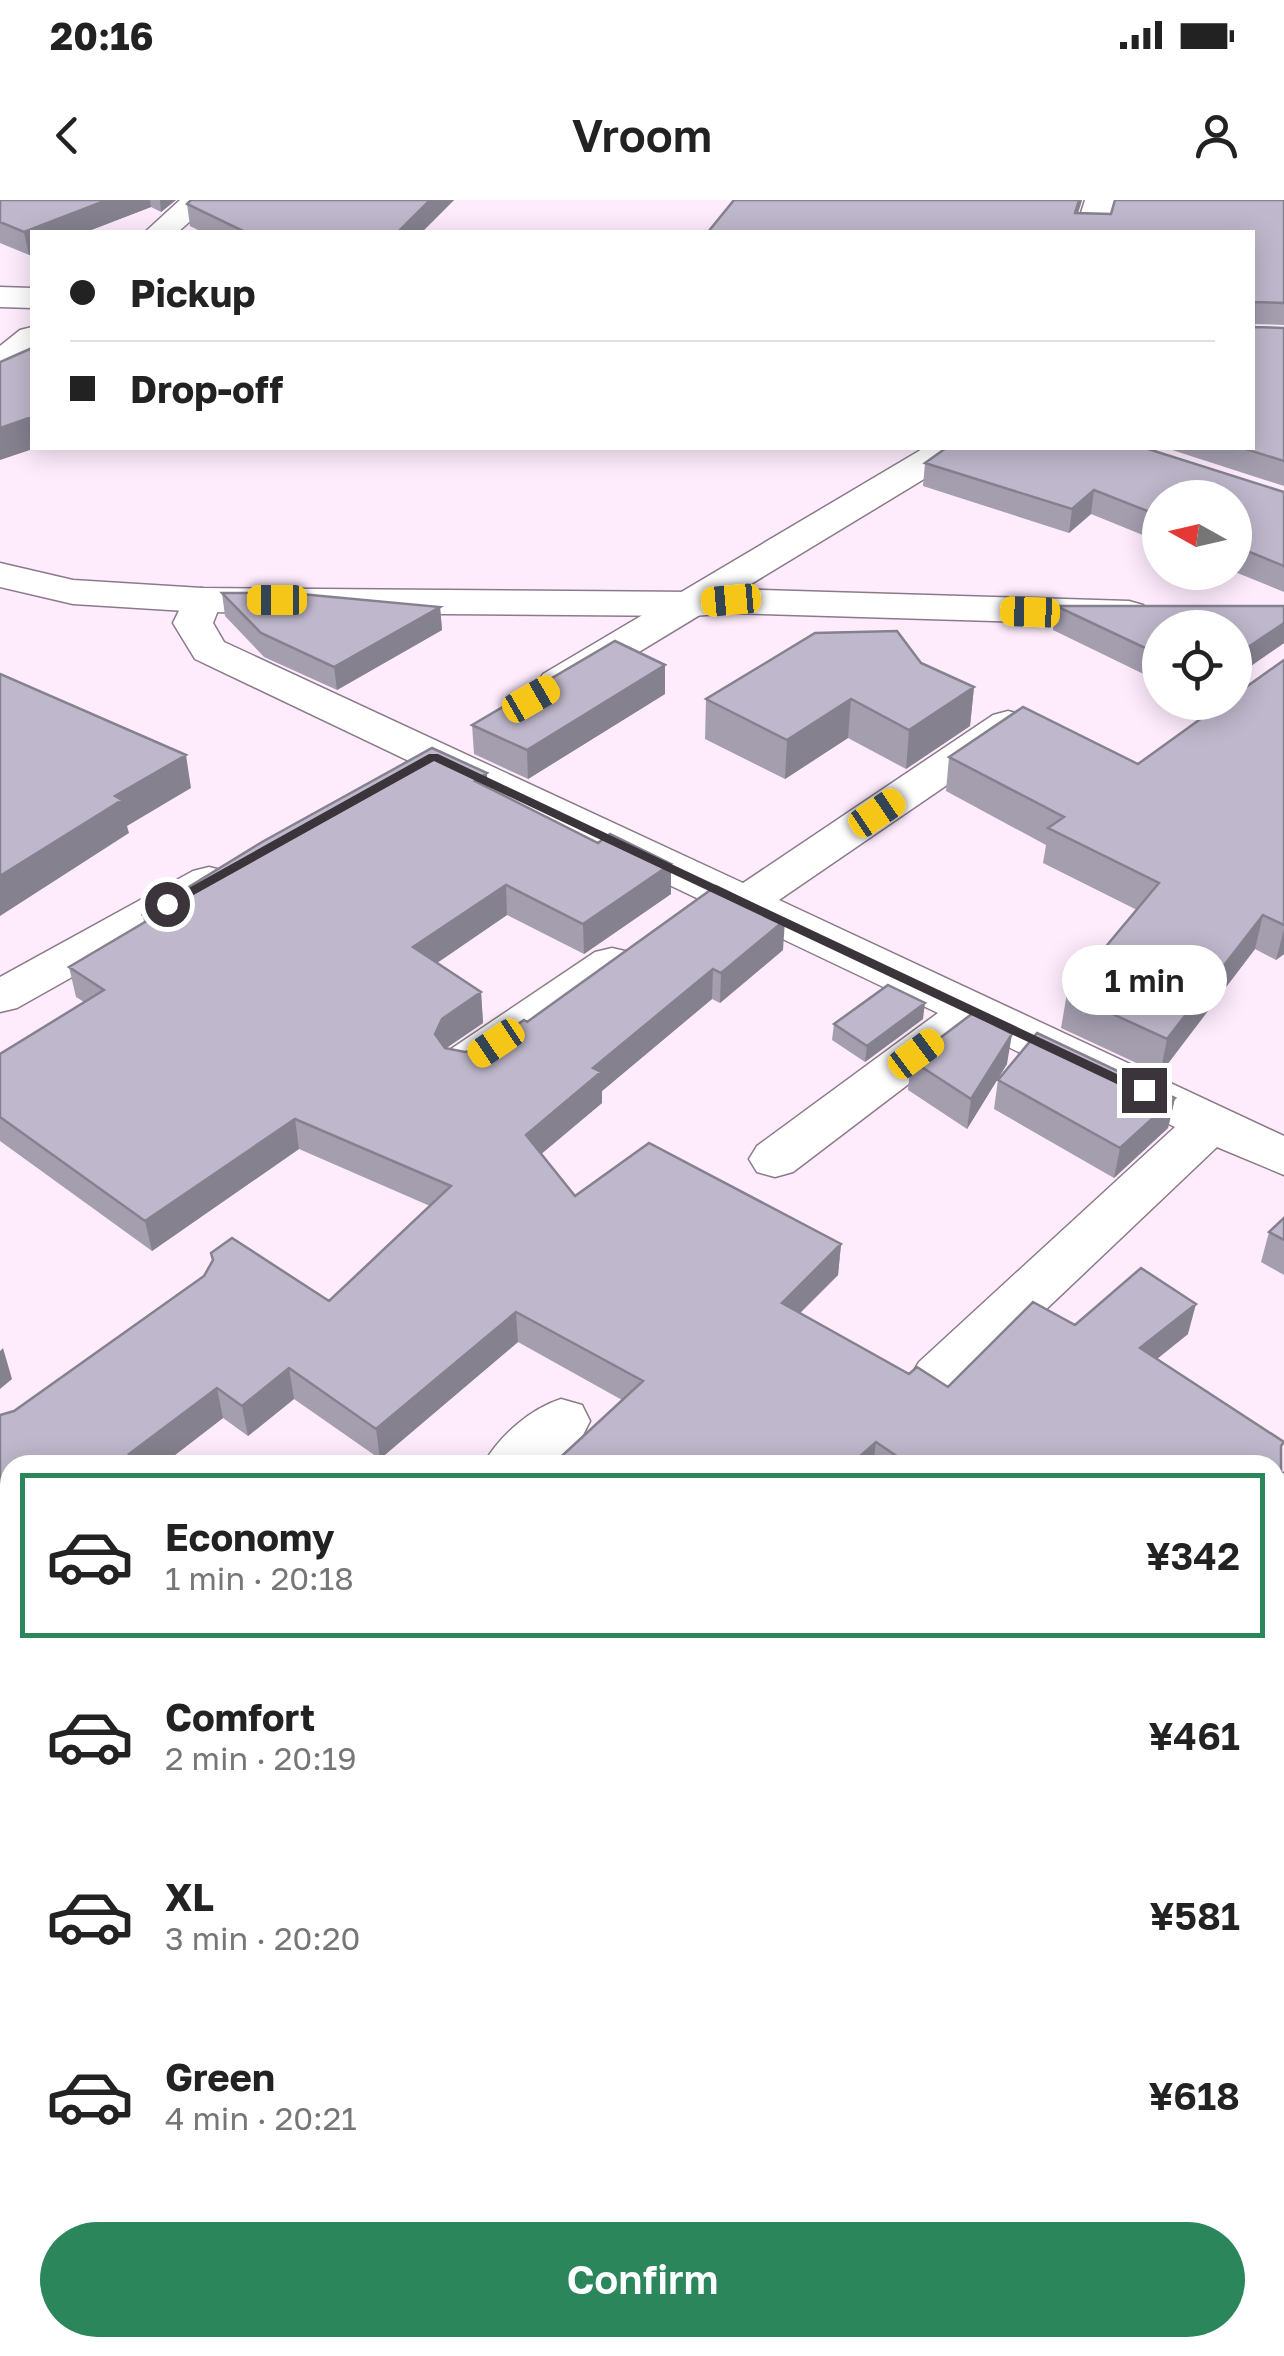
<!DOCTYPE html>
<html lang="en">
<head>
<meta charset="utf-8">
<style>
  :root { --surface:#fff; --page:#f6f6f6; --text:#222; --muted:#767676; --line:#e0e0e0; --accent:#2c865c }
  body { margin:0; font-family:"Golos Text",sans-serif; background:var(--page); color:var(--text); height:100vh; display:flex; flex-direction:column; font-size:38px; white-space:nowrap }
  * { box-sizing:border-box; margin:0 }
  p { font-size:32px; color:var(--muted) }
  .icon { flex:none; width:55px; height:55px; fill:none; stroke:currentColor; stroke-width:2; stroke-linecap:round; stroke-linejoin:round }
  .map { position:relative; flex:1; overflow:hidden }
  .details { position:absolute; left:0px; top:1255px; width:1285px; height:902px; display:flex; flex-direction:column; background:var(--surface); border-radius:30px 30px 0 0; box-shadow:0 5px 25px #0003 }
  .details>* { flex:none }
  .banner { position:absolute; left:30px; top:30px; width:1225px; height:220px; border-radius:0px; box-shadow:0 5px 25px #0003; display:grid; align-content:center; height:220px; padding:0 40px; background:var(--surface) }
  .needle { width:65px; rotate:278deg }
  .tools { position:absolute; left:1142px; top:280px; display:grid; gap:20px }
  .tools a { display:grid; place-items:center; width:110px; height:110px; border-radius:50%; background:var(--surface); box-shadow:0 5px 25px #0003; font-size:50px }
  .end { position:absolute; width:45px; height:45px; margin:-22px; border:12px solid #3b343a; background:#fff; box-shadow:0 0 0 5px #fff }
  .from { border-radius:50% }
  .bubble { position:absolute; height:70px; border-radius:35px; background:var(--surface); box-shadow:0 5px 25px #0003; font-size:32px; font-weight:600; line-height:70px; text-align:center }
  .car { position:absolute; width:30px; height:60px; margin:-30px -15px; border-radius:12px; box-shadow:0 0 8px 2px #0007; background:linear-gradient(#f5c518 24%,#345 0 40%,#f5c518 0 76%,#345 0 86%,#f5c518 0) }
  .banner b { display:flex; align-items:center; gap:35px; height:95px; font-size:38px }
  .banner b+b { border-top:2px solid var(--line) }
  .banner i { width:25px; height:25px; background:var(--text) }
  ul { padding:18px 0 0; list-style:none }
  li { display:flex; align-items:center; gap:30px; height:165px; margin:0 20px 15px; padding:0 20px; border:5px solid transparent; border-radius:0px }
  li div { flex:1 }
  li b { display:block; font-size:38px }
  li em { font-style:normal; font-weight:600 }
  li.selected { border-color:var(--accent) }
  li>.icon { width:90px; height:90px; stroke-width:1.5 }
  .button { display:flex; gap:20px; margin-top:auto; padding:20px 40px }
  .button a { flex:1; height:115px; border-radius:60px; background:var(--accent); color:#fff; font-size:40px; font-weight:600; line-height:115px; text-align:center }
  .status { display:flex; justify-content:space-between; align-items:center; height:70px; padding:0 50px; background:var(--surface); direction:ltr }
  .status svg { height:28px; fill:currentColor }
  header { display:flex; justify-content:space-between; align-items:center; height:130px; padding:0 40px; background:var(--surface); font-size:45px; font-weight:600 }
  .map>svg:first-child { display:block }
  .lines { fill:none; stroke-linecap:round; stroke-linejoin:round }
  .stream { fill:#68b0f7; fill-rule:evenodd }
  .minor-casing { stroke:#8b7b8a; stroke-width:3 }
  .tertiary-casing { stroke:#8b7b8a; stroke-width:3 }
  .minor { fill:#fff; fill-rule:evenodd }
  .tertiary { fill:#fff; fill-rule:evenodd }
  .wall { fill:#a49eaf }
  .shaded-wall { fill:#86818f }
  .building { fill:#bfb8cc; stroke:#86818f; stroke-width:2.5 }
  .route { fill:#3b343a }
</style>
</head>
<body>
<div class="status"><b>20:16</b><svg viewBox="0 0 49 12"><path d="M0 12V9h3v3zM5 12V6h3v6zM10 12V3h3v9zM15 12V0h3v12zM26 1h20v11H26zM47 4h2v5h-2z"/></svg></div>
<header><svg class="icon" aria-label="back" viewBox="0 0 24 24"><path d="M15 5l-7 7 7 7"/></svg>Vroom<svg class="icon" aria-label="person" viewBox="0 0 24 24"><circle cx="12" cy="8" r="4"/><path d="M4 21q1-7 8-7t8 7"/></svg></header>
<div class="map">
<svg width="1284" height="2156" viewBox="0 0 1284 2156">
  <rect width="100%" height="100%" fill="#feecfc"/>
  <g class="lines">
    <path class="stream" d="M0 1427 10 1432V1454L0 1449Z"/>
    <defs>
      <path id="minor" d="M1085 0H1115L1106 32H1075Z
        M924 248H967L962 256 573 492 558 495 543 492 537 483 543 474Z
        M202 388 216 392 222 400 213 423 224 442 743 683 993 515 1008 511 1023 515 1029 524 1023 533 779 700 1284 936V975L1217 947 959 1192 939 1198 919 1192 910 1177 919 1162 1175 927 977 832 793 972 775 977 757 972 749 959 757 946 938 813 195 459 173 423 188 392Z
        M209 667 225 671 232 681 225 691 17 808 0 812V777L193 671Z
        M612 748 629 752 636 763 629 774 484 875 466 879 448 875 441 863 448 851 595 752Z
        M561 1199 582 1205 590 1221 582 1237 551 1265H483C499 1236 530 1209 561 1199Z
        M1284 1273V1328L1275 1331V1276Z
        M0 1444 10 1448V1504L0 1500Z
        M1275 1690 1284 1694V1761L1275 1758Z
        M817 2148H904L908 2156H821Z"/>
      <path id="tertiary" d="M180 0H214L178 32H145Z
        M0 87 32 88V108L0 107Z
        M32 127V153L12 170 0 173V146L20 130Z
        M0 363 73 380 202 388 693 392 731 389 1129 401 1143 405 1149 413 1143 421 1129 425 731 413 693 416 202 412 73 404 0 387Z
        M1284 1768V1842L1275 1846V1771Z
        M962 2148H1045L1041 2156H958Z"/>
    </defs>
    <use href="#minor" class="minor-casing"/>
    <use href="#tertiary" class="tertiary-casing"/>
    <use href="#minor" class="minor"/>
    <use href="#tertiary" class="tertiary"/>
  </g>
  <path class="wall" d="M0 0H176L161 12 151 7 86 32H32V54L29 55 0 43Z
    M454 0 422 32H202L190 26 187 4Z
    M734 0H1082L1078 13 1111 14 1284 0V125L1254 124V127L1284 128V286L1166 248H1252V32Z
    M925 263 1284 292V392L1235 372V298H1160V342L1091 314 1069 333 923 286Z
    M222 393 440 407 442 430 337 490 264 457 225 416Z
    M1056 406H1284V443L1235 477V428H1160V482L1053 430Z
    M1284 460V754L1276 760 1255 749 1160 874 1061 828 1067 793 1137 710 1043 663 1046 645 946 591 949 557 1138 564Z
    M921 463 974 487 970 526 906 569 848 538 785 579 705 539 706 499Z
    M665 494 528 579 474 554 472 525Z
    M487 587 671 694 584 754 507 715 437 763 481 792 483 823 446 848 465 852 483 848 527 822 783 750 720 803 712 799 602 891V903L541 954 575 996 841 1044 838 1075 800 1113 909 1174 948 1187 1075 1125 1188 1134 1157 1159 1281 1254 1284 1459 1275 1265H552L622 1200 518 1142 380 1259 294 1199 248 1236 223 1218 162 1265H10V1384L0 1375V1215L329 1101 430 1006 299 949 152 1051 0 941V854L84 802 76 797 69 767 144 723 143 715Z
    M923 819 865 862 832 840 834 824Z
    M911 860 1007 864 967 929 908 890Z
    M998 880 1175 898 1168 928 1114 978 994 909Z
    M1284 1018V1075L1261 1062 1269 1032Z"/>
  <path class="shaded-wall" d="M107 0H150L151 7 86 32H32V54L29 55 24 32Z
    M160 0H176L161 12Z
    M430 0H454L422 32H398Z
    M1079 0H1082L1072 32 1075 13Z
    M32 217V248H36L0 260V228Z
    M1094 290 1091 314 1069 333 1072 309Z
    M440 407 442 430 337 490 334 467Z
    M1284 423V443L1235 477V456Z
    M665 465V494L528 579 527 550Z
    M974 487 970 526 906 569 909 530Z
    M851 499 848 538 785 579 787 540Z
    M186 555 191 588 127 626 129 633 0 716V676L115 596Z
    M487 573 488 603 475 581Z
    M671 664V694L584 754 583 724Z
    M506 685 507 715 415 778 413 747Z
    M1263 715 1255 749 1160 874 1167 839Z
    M785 720 783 750 720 803 721 773Z
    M1284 729V754L1276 760Z
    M713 769 712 799 602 891V903L527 966 526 935 593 868Z
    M481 792 483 823 445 849 435 834 442 819Z
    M925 803 923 819 865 862 867 846Z
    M1012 834 1007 864 967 929 971 899Z
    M1175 898 1168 928 1114 978 1120 948Z
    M295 919 299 949 152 1051 145 1021Z
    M841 1044 838 1075 780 1133 782 1103Z
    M1196 1104 1188 1134 1133 1178 1140 1148Z
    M516 1112 518 1142 380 1259 376 1229Z
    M3 1148 12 1179 0 1189V1151Z
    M289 1168 294 1199 248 1236 242 1206Z
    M217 1188 223 1218 162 1265H132L129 1254Z
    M876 1242 873 1265H850Z
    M1284 1442V1459L1275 1470V1453Z
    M10 1595V1632L0 1640V1604Z
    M1284 2038V2049L1275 2059V2048Z
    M133 2148H165L156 2156H125Z
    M675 2148H689L683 2156H669Z"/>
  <path class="building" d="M0 0H107L24 32 0 22Z
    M191 0H430L398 32H245L187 4Z
    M734 0H1079L1075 13 1111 14 1115 0H1284V103L1254 102V127L1284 128V261L1242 248H1252V32H708Z
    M32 148V217L0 228V162Z
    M946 248H1145L1284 292V366L1235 346V298H1160V316L1094 290 1072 309 925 263Z
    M222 393H290L440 407 334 467 261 433Z
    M1056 406H1284V423L1235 456V428H1160V455Z
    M897 431 921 463 974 487 909 530 851 499 787 540 706 499 815 433Z
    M615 441 665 465 527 550 472 525Z
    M1284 460V725L1263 715 1167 839 1067 793 1159 683 1048 628 1064 617 949 557 1023 507 1138 564 1224 502H1235V495Z
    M0 474 186 555 115 596 122 600 0 676Z
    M432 548 487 573 475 581 598 643 610 634 671 664 583 724 506 685 413 747 481 792 442 819 435 834 445 848 465 852 483 848 524 820 527 822 716 686 785 720 721 773 713 769 593 868 601 872 526 935 575 996 649 943 841 1044 782 1103 909 1174 917 1167 948 1187 1033 1102 1075 1125 1141 1068 1196 1104 1140 1148 1284 1242 1281 1246V1301L1284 1303V1442L1275 1453V1265H910L876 1242 850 1265H552L643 1181 516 1112 376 1229 289 1168 242 1206 217 1188 129 1254 143 1265H10V1362L0 1354V1215L14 1211 204 1076 213 1060 211 1053 232 1038 329 1101 451 986 295 919 145 1021 0 917V854L104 790 69 767 150 719 143 715 262 642Z
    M888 785 925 803 867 846 834 824Z
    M973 813 1012 834 971 899 911 860Z
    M1037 833 1175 898 1120 948 998 880Z
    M1284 1018V1040L1269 1032Z
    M0 1500 10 1509V1595L0 1604Z
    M1275 1924 1284 1932V2038L1275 2048Z
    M10 2115V2148H133L125 2156H0V2127Z
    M336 2148H675L669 2156H329Z"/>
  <path class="route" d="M429 554H438L1151 890 1138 894 434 561 172 707 160 704Z"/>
</svg>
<div class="tools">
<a><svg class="needle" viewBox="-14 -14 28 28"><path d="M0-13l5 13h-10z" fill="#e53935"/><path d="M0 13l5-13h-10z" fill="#767676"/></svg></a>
<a><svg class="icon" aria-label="locate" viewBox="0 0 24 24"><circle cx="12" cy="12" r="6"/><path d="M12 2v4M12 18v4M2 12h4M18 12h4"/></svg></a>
</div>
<i class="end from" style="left:167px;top:704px"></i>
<i class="end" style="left:1144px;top:890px"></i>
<div class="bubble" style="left:1062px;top:745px;width:165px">1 min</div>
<i class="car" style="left:277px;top:400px;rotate:270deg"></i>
<i class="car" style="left:731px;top:400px;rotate:265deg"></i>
<i class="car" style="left:1030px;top:412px;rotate:272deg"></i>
<i class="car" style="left:531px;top:499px;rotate:60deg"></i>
<i class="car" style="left:877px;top:613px;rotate:56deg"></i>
<i class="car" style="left:496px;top:843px;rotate:236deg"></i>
<i class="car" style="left:916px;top:854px;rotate:53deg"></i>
<div class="banner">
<b><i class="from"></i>Pickup</b>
<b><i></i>Drop-off</b>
</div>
<section class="details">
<ul>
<li class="selected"><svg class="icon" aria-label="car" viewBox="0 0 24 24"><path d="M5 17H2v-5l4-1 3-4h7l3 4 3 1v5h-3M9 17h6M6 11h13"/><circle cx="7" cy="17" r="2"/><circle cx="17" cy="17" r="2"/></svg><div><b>Economy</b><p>1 min · 20:18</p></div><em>¥342</em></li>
<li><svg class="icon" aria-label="car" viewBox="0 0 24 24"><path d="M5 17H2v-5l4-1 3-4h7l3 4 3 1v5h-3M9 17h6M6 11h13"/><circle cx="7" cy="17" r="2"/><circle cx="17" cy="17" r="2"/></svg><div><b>Comfort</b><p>2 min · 20:19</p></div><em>¥461</em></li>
<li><svg class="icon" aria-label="car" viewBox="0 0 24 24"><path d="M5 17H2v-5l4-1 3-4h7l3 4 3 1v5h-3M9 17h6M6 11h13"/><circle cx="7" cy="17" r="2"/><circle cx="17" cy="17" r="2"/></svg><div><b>XL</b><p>3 min · 20:20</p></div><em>¥581</em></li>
<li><svg class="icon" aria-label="car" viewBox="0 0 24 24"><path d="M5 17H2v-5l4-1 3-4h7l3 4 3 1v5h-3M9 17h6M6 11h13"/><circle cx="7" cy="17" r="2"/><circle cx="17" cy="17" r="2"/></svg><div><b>Green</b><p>4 min · 20:21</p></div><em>¥618</em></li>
</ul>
<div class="button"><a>Confirm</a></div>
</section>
</div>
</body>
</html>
